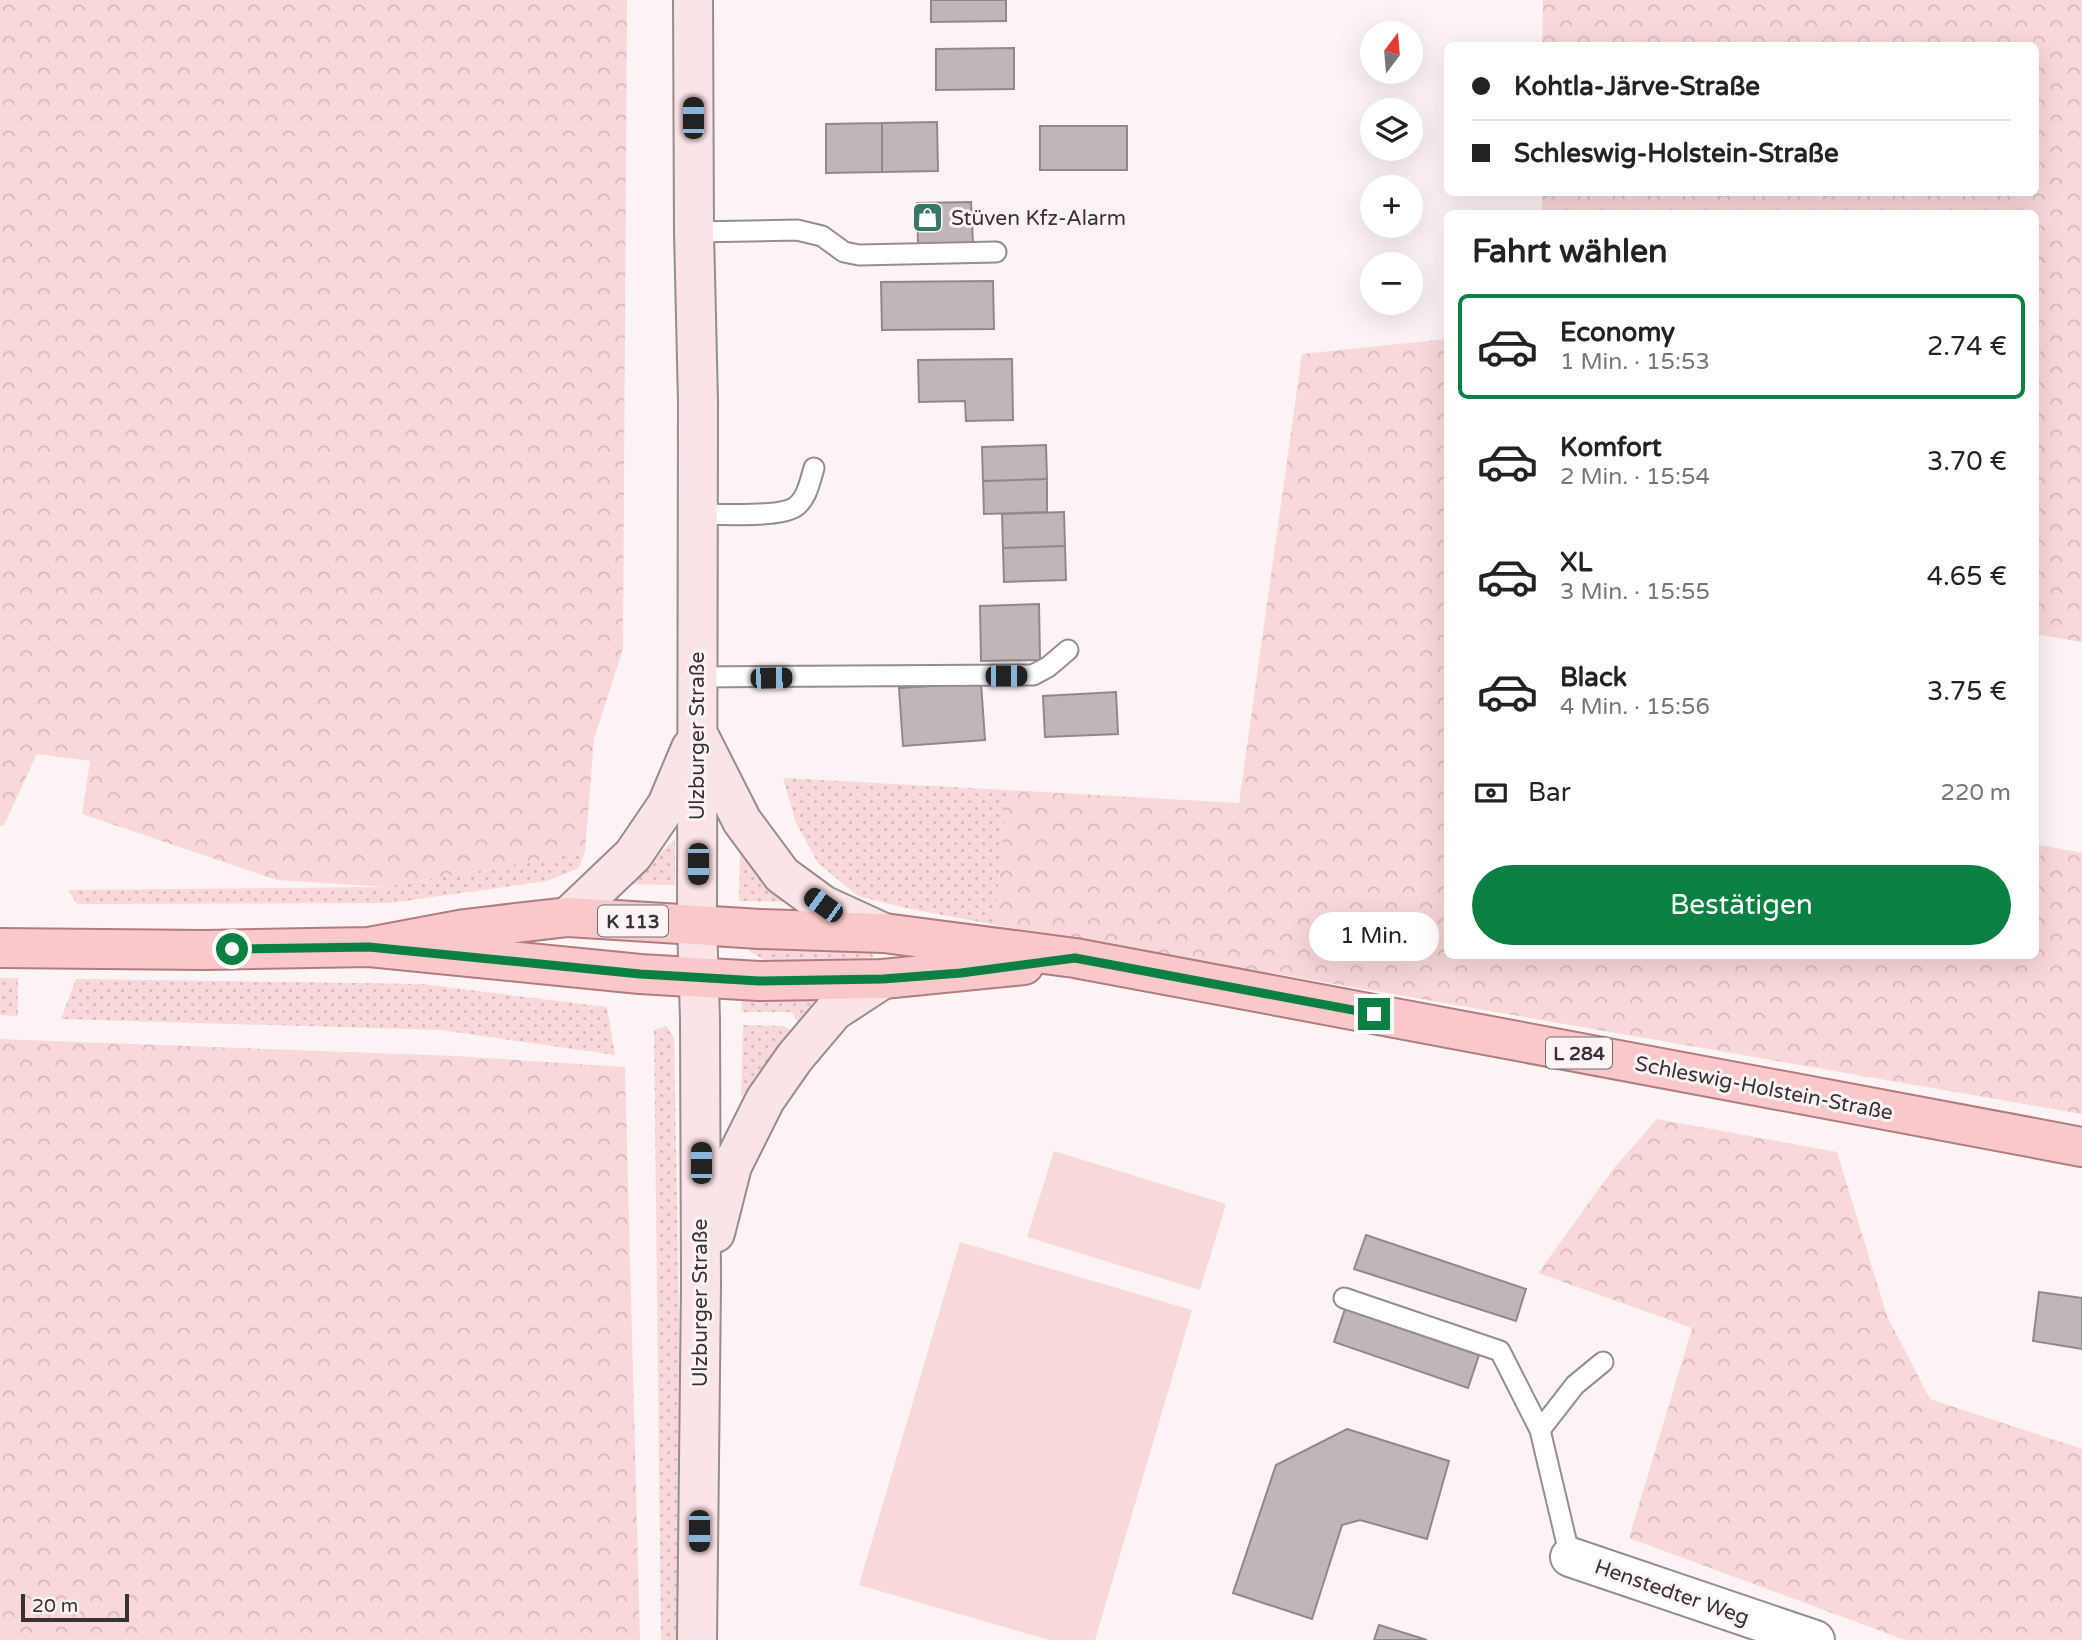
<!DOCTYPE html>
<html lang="de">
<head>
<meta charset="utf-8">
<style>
  :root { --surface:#fff; --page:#f2f2f2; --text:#222; --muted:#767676; --line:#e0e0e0; --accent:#0b8043 }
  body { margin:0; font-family:"Varela Round",sans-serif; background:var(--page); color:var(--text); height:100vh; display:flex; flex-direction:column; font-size:26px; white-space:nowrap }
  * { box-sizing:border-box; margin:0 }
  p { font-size:23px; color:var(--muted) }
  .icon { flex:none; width:38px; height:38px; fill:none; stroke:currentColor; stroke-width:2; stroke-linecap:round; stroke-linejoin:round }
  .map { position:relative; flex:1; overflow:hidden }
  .panel { position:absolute; left:1444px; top:210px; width:595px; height:749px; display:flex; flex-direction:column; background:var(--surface); border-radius:10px; box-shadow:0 7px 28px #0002 }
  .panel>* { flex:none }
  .hud { position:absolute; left:1444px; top:42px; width:595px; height:154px; border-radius:10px; box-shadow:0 7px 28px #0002; display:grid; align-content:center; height:154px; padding:0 28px; background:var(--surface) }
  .needle { width:46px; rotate:16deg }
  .buttons { position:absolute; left:1360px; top:21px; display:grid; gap:14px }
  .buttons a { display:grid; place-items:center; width:63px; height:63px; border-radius:50%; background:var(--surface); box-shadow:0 7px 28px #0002; font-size:35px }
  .scale { position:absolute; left:21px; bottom:18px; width:108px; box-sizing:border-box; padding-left:7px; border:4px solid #373334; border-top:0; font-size:19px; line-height:24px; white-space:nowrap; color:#373334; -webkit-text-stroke:5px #fcf4f4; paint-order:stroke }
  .end { position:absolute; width:32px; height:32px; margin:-16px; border:9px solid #0b8043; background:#fff; box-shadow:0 0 0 4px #fff }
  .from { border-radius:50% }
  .bubble { position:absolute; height:49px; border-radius:24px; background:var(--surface); box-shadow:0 7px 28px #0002; font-size:23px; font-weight:600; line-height:49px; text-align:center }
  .car { position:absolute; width:21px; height:42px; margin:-21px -10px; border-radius:9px; box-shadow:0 0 5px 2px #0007; background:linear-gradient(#222 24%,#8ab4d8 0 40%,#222 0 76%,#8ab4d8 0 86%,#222 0) }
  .hud b { display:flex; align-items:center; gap:24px; height:66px; font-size:26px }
  .hud b+b { border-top:2px solid var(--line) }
  .hud i { width:18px; height:18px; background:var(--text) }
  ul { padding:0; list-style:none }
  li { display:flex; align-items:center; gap:21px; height:105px; margin:0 14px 10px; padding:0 14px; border:4px solid transparent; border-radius:10px }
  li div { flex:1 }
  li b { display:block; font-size:26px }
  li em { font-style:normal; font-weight:600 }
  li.current { border-color:var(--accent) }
  li>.icon { width:63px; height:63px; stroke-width:1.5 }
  h2 { padding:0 28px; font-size:32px; line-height:84px }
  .pay { display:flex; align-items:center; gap:18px; height:77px; padding:0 28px; font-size:26px }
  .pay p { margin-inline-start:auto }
  .primary-button { display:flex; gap:14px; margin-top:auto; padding:14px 28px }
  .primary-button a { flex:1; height:80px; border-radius:42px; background:var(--accent); color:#fff; font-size:28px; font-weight:600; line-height:80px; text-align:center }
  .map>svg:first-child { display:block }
  .grass { fill:url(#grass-dots) }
  .forest { fill:url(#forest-crowns) }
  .pitch { fill:#f8d8d9 }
  .building { fill:#bfb7b7; stroke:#908889; stroke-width:2 }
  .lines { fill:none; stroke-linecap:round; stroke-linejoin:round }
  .lane-casing { stroke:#958d8e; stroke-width:23 }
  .street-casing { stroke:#958d8e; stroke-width:42 }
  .secondary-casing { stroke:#958d8e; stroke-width:42 }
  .primary-casing { stroke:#b27c7f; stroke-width:42 }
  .lane { stroke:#fff; stroke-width:19 }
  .street { stroke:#fff; stroke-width:38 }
  .secondary { stroke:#fce3e5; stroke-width:38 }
  .primary { stroke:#f9c8ca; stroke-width:38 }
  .route { stroke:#0b8043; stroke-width:9 }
  .labels { text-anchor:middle; stroke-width:6; stroke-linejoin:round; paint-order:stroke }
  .shield { fill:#fcf4f4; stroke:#726d6e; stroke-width:2 }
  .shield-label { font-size:19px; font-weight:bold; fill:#373334 }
  .poi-label { font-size:21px; fill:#373334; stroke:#fcf4f4; text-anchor:start }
  .street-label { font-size:21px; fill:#373334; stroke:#fcf4f4 }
</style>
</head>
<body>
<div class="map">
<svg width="2082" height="1640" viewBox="0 0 2082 1640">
  <defs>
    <pattern id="grass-dots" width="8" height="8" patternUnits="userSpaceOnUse" patternTransform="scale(1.75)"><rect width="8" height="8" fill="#f8d8d9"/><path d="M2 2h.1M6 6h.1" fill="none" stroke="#d5babb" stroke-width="1.8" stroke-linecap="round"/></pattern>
    <pattern id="forest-crowns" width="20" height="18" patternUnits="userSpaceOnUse" patternTransform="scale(1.75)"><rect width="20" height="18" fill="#f8d8d9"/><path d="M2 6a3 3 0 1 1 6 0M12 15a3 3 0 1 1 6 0" fill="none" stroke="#d5babb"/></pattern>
  </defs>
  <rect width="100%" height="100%" fill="#fcf4f4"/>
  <path class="grass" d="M783 778 1007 790 995 925 906 908 858 896 818 863 796 823Z
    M675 839V885L629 884Z
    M740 845 796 902 739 901Z
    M585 852 579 868 547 881 390 903 77 904 68 890 385 887Z
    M772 940 872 953 873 957 791 967 767 962 748 950Z
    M0 978H18V1016L0 1015Z
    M76 979 422 984 607 1007 615 1055 441 1030 61 1019Z
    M741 999 821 1000 799 1023 791 1012H742Z
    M743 1025 783 1026 793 1031 741 1097Z
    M666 1026 674 1037 685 1640H661L654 1030Z"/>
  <path class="forest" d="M0 0H627L623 649 594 739 585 852 385 887 277 880 82 814 90 761 37 754 4 825 0 826Z
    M1543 0H2082V642L2035 634V214L1542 213V192H2035V46L1542 45Z
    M1447 339V956H2035V844L2082 853V1114L995 925 1007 790 1239 803 1302 354Z
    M0 1039 456 1056 625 1067 640 1640H0Z
    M1657 1119 1837 1152 1887 1316 1930 1399 2082 1449V1640H1905L1629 1538 1692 1328 1538 1273 1614 1168Z"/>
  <path class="pitch" d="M1054 1151 1226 1204 1200 1290 1027 1237Z
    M960 1242 1192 1310 1095 1640H1049L859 1585Z"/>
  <path class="building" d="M931 0H1006V21L931 22Z
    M1014 48V89L936 90V49Z
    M937 122 938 171 882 172V123Z
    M882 123V172L826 173V124Z
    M1040 126H1127V170H1040Z
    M971 202 973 243 918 245 917 203Z
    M993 281 994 329 882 330 881 282Z
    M1012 359 1013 420 966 421 965 401 919 402 918 360Z
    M1046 445 1047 479 983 481 982 447Z
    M1047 479V512L984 514 983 481Z
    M1064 512 1065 546 1003 548 1002 514Z
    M1065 546 1066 580 1004 582 1003 548Z
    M1039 604 1040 660 981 661 980 606Z
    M981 683 985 740 903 746 899 688Z
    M1116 692 1118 734 1045 737 1043 696Z
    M1366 1235 1526 1289 1516 1321 1354 1269Z
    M2039 1292 2082 1298V1349L2033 1341Z
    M1345 1309 1479 1355 1468 1388 1334 1342Z
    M1347 1429 1449 1461 1427 1539 1360 1520 1342 1525 1312 1619 1233 1593 1276 1465Z
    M1379 1625 1427 1640H1374Z"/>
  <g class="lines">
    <defs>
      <path id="lane" d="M694 232 797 230 822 236 844 252 859 255 996 252
        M697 514C719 514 779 518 795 507 807 499 810 481 814 468
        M697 677 1033 675 1048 667 1068 650
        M1344 1298 1500 1351 1540 1430 1570 1557
        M1540 1430 1575 1385 1603 1362"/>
      <path id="street" d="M1570 1557 1815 1640"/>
      <path id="secondary" d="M693 0 694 232 698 402 697 924 700 1019 701 1286 697 1640
        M700 738 742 821 782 875 823 905 884 933
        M568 917 633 855 667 805 691 748
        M715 1233 732 1166 765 1100 795 1057 834 1011 883 979"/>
      <path id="primary" d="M369 947 465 929 568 917 760 929 884 933 1075 958 2082 1147
        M0 948 205 950 369 947 640 974 759 981 883 979 1024 965"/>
    </defs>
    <use href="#lane" class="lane-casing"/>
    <use href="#street" class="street-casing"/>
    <use href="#secondary" class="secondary-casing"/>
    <use href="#primary" class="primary-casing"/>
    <use href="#lane" class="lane"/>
    <use href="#street" class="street"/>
    <use href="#secondary" class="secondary"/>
    <use href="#primary" class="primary"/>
  </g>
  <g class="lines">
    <path class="route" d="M232 949 369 947 640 974 759 981 883 979 961 973 1075 958 1374 1014"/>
  </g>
  <defs>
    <symbol id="shop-square" viewBox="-11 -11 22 22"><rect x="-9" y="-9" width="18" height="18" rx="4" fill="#357869" stroke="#fcf4f4"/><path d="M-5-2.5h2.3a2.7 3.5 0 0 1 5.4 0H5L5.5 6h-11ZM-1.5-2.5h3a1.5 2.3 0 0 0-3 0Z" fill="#fff"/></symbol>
  </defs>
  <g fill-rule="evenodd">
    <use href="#shop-square" x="910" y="200" width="35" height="35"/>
  </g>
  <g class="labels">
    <g class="shield">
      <rect x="598" y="905.5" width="70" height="31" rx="5"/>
      <rect x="1546" y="1037.5" width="66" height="31" rx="5"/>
    </g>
    <g class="shield-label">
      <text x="633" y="928">K 113</text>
      <text x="1579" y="1060">L 284</text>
    </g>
    <g class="poi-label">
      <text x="951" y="225">Stüven Kfz-Alarm</text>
    </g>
    <g class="street-label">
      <text transform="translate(697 736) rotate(-90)" y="7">Ulzburger Straße</text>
      <text transform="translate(1764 1088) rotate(11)" y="7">Schleswig-Holstein-Straße</text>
      <text transform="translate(700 1303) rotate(-90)" y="7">Ulzburger Straße</text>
      <text transform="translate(1672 1592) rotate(19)" y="7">Henstedter Weg</text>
    </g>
  </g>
</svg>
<div class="buttons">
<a><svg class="needle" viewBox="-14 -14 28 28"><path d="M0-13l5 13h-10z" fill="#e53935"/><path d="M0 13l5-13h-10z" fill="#767676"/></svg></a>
<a><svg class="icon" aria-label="layers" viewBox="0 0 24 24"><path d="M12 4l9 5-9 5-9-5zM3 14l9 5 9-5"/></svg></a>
<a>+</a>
<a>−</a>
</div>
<div class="scale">20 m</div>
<i class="end from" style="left:232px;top:949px"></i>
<i class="end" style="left:1374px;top:1014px"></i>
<div class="bubble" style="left:1309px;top:912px;width:130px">1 Min.</div>
<i class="car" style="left:693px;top:118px;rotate:0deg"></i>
<i class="car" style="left:1006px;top:676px;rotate:90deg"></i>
<i class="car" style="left:771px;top:678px;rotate:89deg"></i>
<i class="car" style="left:698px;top:864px;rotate:180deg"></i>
<i class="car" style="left:823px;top:905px;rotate:306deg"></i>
<i class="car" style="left:701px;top:1163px;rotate:0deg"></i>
<i class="car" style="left:699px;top:1531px;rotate:180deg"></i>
<div class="hud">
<b><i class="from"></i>Kohtla-Järve-Straße</b>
<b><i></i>Schleswig-Holstein-Straße</b>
</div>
<section class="panel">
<h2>Fahrt wählen</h2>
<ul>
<li class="current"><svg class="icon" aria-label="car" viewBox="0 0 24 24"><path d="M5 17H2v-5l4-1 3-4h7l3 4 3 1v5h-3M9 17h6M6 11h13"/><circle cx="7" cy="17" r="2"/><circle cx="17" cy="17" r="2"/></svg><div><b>Economy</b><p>1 Min. · 15:53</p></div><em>2.74 €</em></li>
<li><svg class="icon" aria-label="car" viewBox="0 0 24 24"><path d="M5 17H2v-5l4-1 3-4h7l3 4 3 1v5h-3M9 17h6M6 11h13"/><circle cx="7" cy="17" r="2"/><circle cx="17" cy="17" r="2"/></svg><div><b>Komfort</b><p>2 Min. · 15:54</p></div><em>3.70 €</em></li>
<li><svg class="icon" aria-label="car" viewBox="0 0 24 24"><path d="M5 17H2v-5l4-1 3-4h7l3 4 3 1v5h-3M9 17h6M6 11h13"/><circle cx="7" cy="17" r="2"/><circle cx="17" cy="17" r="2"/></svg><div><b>XL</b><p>3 Min. · 15:55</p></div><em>4.65 €</em></li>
<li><svg class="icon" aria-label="car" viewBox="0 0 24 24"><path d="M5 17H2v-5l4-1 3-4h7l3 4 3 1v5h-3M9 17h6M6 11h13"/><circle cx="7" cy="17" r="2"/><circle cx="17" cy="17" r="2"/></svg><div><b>Black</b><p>4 Min. · 15:56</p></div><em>3.75 €</em></li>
</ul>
<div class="pay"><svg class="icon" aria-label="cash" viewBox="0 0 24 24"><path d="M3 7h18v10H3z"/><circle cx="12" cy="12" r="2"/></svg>Bar<p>220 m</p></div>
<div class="primary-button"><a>Bestätigen</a></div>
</section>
</div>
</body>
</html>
